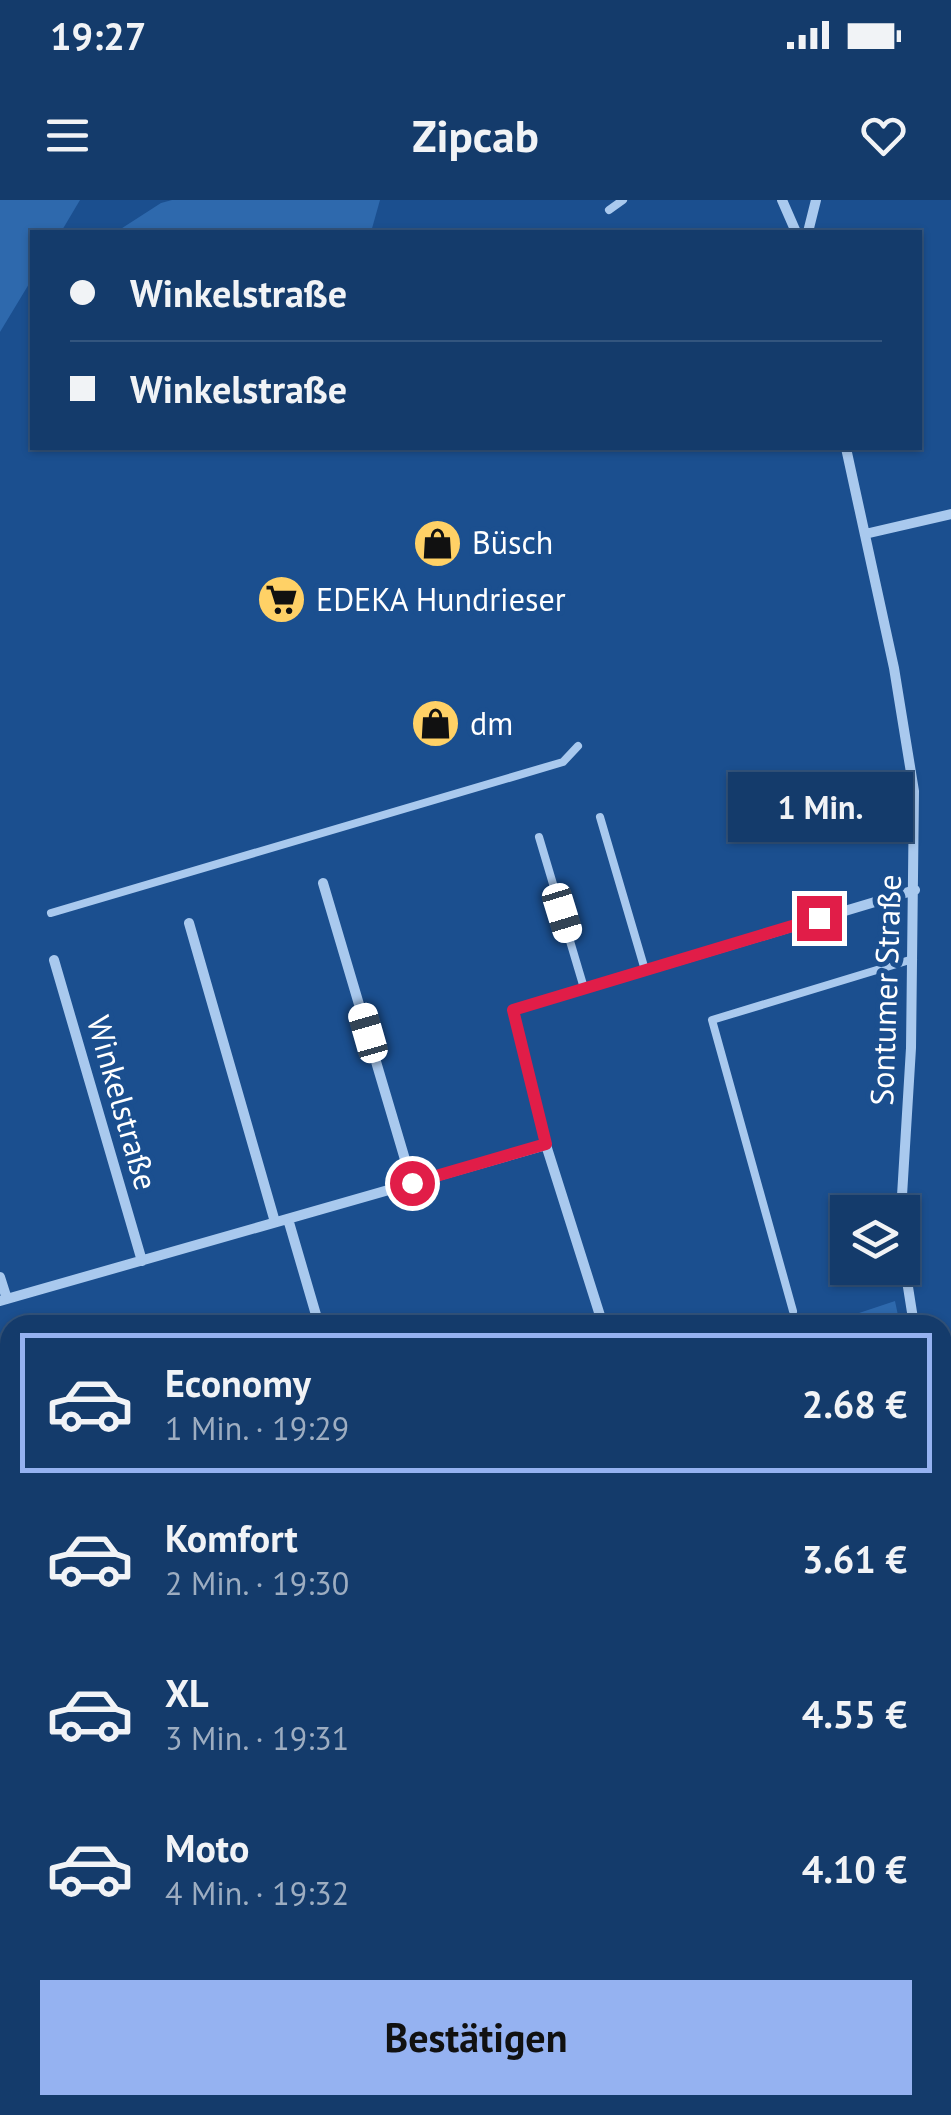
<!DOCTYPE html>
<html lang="de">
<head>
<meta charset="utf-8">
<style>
  :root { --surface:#143b6b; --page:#214673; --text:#f1f3f6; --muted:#9dadc1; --line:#33557e; --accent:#95b2f1 }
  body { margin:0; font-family:"PT Sans",sans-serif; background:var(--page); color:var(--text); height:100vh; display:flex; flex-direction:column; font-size:38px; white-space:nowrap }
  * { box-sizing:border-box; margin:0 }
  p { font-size:32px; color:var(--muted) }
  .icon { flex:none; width:55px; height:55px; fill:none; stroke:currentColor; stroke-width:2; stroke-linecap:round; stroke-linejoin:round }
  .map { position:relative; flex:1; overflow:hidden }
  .side { position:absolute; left:0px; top:1115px; width:952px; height:800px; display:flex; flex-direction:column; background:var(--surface); border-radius:30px 30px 0 0; box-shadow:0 2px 8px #0004,0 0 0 2px var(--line) }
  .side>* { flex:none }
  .hud { position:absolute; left:30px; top:30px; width:892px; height:220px; border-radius:0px; box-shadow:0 2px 8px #0004,0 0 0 2px var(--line); display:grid; align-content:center; height:220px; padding:0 40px; background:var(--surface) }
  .fabs { position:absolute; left:830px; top:995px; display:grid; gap:20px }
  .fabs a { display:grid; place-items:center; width:90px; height:90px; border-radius:0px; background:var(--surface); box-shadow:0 2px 8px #0004,0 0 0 2px var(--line); font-size:50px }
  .end { position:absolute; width:45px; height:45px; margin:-22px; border:12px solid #e11d48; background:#fff; box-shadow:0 0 0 5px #fff }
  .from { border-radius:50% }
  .bubble { position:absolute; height:70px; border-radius:0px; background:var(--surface); box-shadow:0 2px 8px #0004,0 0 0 2px var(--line); font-size:32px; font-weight:700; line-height:70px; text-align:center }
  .car { position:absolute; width:30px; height:60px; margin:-30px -15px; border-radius:12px; box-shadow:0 0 8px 2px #0007; background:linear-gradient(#fff 24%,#345 0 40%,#fff 0 76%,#345 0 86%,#fff 0) }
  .hud b { display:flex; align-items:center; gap:35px; height:95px; font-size:38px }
  .hud b+b { border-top:2px solid var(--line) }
  .hud i { width:25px; height:25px; background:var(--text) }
  ul { padding:18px 0 0; list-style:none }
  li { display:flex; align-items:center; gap:30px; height:140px; margin:0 20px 15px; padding:0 20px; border:5px solid transparent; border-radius:0px }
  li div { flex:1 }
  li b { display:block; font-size:38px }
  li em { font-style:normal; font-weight:700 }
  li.active { border-color:var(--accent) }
  li>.icon { width:90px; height:90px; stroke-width:1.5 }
  .action { display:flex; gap:20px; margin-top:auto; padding:20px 40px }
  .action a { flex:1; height:115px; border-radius:0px; background:var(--accent); color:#111; font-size:40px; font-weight:700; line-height:115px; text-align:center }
  .status { display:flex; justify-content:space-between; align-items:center; height:70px; padding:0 50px; background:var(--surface); direction:ltr }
  .status svg { height:28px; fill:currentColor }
  header { display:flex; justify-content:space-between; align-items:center; height:130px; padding:0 40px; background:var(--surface); font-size:45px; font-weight:700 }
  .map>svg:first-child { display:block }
  .green { fill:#2e69ad }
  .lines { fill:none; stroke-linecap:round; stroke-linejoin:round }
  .stream { stroke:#9cc4f0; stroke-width:10 }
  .service { stroke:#a9c9ee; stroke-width:8 }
  .minor { stroke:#a9c9ee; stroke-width:10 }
  .route { stroke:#e11d48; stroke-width:12 }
  .labels { text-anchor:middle; stroke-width:10; stroke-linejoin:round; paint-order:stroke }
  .poi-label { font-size:32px; fill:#fff; stroke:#1b4f8f; text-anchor:start }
  .street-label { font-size:32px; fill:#fff; stroke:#1b4f8f }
</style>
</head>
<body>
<div class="status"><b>19:27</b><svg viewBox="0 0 49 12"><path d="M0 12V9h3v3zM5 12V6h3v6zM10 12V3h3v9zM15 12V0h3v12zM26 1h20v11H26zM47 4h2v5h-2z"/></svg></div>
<header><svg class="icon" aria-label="menu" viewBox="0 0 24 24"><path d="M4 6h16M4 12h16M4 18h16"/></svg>Zipcab<svg class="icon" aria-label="heart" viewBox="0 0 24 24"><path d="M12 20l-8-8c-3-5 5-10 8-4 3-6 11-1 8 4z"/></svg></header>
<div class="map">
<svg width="951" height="1915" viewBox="0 0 951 1915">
  <rect width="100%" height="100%" fill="#1b4f8f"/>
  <path class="green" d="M0 0H80L61 32H32V79L0 132Z
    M172 0H380L371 32H116L161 3Z
    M895 1101 900 1125H823Z
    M0 1263 10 1266V1905H408L414 1915H0Z
    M942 1309 951 1336V1509L943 1512Z"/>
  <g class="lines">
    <path class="stream" d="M0 1673 10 1675"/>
    <path class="service" d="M609 10 623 0
      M600 617 645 770
      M539 637 584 788
      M51 713 563 562 578 546
      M793 1111 712 820 913 759
      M535 1905 540 1915
      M797 1905 806 1915
      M723 1915 743 1905"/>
    <path class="minor" d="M782 0 796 32
      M808 32 816 0
      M846 248 894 468 914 591 911 848 901 1012
      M865 334 951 314
      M323 683 412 983
      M189 723 275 1022
      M54 760 142 1061
      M288 1019 319 1125
      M902 1049 914 1125
      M0 1077 7 1099
      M0 1101 546 945
      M603 1125 546 945 513 810 915 690
      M942 1263 951 1290
      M942 1524 951 1521
      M942 1858 951 1852
      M851 1915 865 1905"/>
  </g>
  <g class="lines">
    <path class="route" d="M412 983 546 944 513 810 819 718"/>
  </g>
  <defs>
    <symbol id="shop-disc" viewBox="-11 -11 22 22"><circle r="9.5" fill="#ffd166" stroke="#1b4f8f"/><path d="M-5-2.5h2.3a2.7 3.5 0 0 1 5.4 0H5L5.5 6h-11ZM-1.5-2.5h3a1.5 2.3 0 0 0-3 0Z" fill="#111"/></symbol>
    <symbol id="supermarket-disc" viewBox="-11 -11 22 22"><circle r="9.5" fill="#ffd166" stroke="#1b4f8f"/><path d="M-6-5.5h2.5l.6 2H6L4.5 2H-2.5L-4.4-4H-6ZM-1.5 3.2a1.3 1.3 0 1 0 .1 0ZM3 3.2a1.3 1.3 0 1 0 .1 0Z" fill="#111"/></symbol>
  </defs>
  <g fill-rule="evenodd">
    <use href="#shop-disc" x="410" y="316" width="55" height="55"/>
    <use href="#supermarket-disc" x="254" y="372" width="55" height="55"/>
    <use href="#shop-disc" x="408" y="496" width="55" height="55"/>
  </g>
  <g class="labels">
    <g class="poi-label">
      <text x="472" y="354">Büsch</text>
      <text x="316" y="411">EDEKA Hundrieser</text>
      <text x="470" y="535">dm</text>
    </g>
    <g class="street-label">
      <text transform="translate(886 790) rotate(-88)" y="11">Sontumer Straße</text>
      <text transform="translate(122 903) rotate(74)" y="11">Winkelstraße</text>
    </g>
  </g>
</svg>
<div class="fabs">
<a><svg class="icon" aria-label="layers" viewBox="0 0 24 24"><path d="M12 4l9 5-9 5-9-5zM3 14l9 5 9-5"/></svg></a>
</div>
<i class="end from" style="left:412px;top:983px"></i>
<i class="end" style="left:819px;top:718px"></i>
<div class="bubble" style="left:728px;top:572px;width:185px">1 Min.</div>
<i class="car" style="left:562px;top:713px;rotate:163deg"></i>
<i class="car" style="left:368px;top:833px;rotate:344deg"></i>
<div class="hud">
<b><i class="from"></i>Winkelstraße</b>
<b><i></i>Winkelstraße</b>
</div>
<section class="side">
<ul>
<li class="active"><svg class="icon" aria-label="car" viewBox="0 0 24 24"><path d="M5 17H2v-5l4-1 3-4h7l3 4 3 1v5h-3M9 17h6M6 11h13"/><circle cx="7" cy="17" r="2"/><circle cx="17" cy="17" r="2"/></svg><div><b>Economy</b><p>1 Min. · 19:29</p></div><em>2.68 €</em></li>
<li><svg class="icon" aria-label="car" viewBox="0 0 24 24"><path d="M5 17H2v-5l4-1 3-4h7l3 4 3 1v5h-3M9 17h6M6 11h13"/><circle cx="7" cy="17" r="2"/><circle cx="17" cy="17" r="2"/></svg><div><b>Komfort</b><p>2 Min. · 19:30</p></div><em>3.61 €</em></li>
<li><svg class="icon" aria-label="car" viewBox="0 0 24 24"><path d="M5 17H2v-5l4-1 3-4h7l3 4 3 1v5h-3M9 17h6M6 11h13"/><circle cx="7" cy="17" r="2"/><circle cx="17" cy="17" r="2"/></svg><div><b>XL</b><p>3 Min. · 19:31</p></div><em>4.55 €</em></li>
<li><svg class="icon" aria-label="car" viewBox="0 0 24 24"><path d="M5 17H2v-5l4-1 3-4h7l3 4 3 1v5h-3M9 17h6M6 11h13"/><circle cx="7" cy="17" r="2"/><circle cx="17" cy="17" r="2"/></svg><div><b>Moto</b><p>4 Min. · 19:32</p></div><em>4.10 €</em></li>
</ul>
<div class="action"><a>Bestätigen</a></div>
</section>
</div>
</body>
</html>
